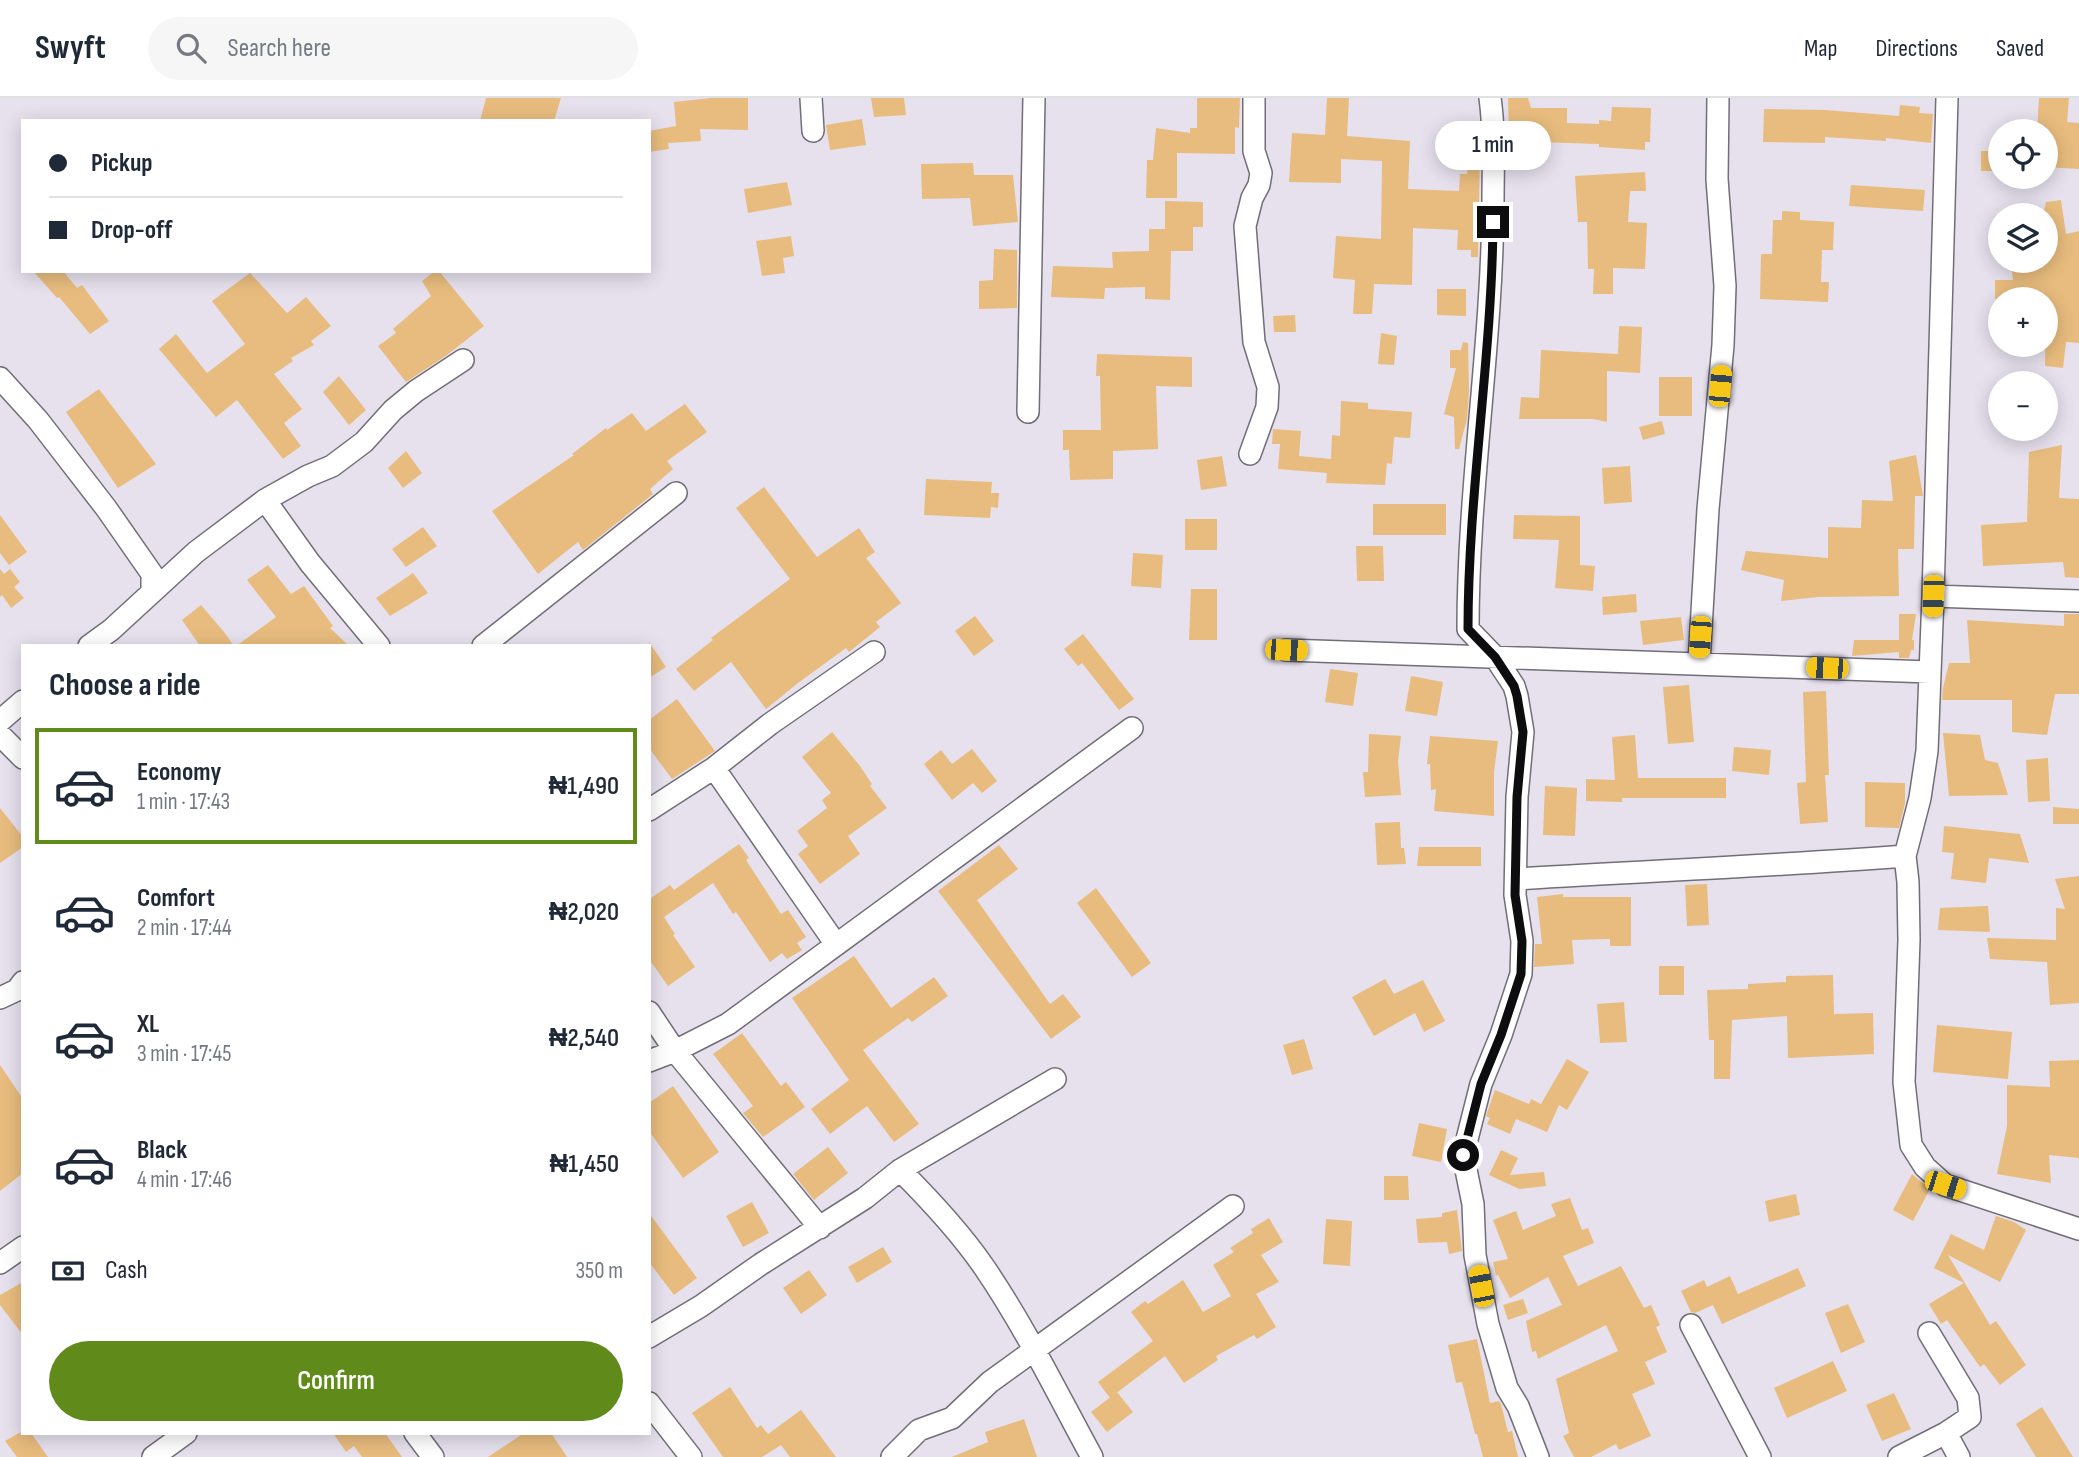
<!DOCTYPE html>
<html lang="en">
<head>
<meta charset="utf-8">
<style>
  :root { --surface:#fff; --page:#f6f6f7; --text:#1f2937; --muted:#747a83; --line:#e0e1e3; --accent:#608b1b }
  body { margin:0; font-family:"Sofia Sans Condensed",sans-serif; background:var(--page); color:var(--text); height:100vh; display:flex; flex-direction:column; font-size:26px; white-space:nowrap }
  * { box-sizing:border-box; margin:0 }
  p { font-size:23px; color:var(--muted) }
  .icon { flex:none; width:38px; height:38px; fill:none; stroke:currentColor; stroke-width:2; stroke-linecap:round; stroke-linejoin:round }
  .map { position:relative; flex:1; overflow:hidden }
  .details { position:absolute; left:21px; top:546px; width:630px; height:791px; display:flex; flex-direction:column; background:var(--surface); border-radius:0px; box-shadow:0 4px 18px #0003 }
  .details>* { flex:none }
  .guide { position:absolute; left:21px; top:21px; width:630px; height:154px; border-radius:0px; box-shadow:0 4px 18px #0003; display:grid; align-content:center; height:154px; padding:0 28px; background:var(--surface) }
  .tools { position:absolute; left:1988px; top:21px; display:grid; gap:14px }
  .tools a { display:grid; place-items:center; width:70px; height:70px; border-radius:50%; background:var(--surface); box-shadow:0 4px 18px #0003; font-size:35px }
  .end { position:absolute; width:32px; height:32px; margin:-16px; border:9px solid #0d0c0f; background:#fff; box-shadow:0 0 0 4px #fff }
  .from { border-radius:50% }
  .bubble { position:absolute; height:49px; border-radius:24px; background:var(--surface); box-shadow:0 4px 18px #0003; font-size:23px; font-weight:600; line-height:49px; text-align:center }
  .car { position:absolute; width:21px; height:42px; margin:-21px -10px; border-radius:9px; box-shadow:0 0 5px 2px #0007; background:linear-gradient(#f5c518 24%,#345 0 40%,#f5c518 0 76%,#345 0 86%,#f5c518 0) }
  .guide b { display:flex; align-items:center; gap:24px; height:66px; font-size:26px }
  .guide b+b { border-top:2px solid var(--line) }
  .guide i { width:18px; height:18px; background:var(--text) }
  ul { padding:0; list-style:none }
  li { display:flex; align-items:center; gap:21px; height:116px; margin:0 14px 10px; padding:0 14px; border:4px solid transparent; border-radius:0px }
  li div { flex:1 }
  li b { display:block; font-size:26px }
  li em { font-style:normal; font-weight:600 }
  li.current { border-color:var(--accent) }
  li>.icon { width:63px; height:63px; stroke-width:1.5 }
  h2 { padding:0 28px; font-size:32px; line-height:84px }
  .pay { display:flex; align-items:center; gap:18px; height:77px; padding:0 28px; font-size:26px }
  .pay p { margin-inline-start:auto }
  .action { display:flex; gap:14px; margin-top:auto; padding:14px 28px }
  .action a { flex:1; height:80px; border-radius:42px; background:var(--accent); color:#fff; font-size:28px; font-weight:600; line-height:80px; text-align:center }
  header { display:flex; align-items:center; gap:42px; box-sizing:border-box; height:98px; padding:0 35px; background:var(--surface); border-bottom:2px solid var(--line) }
  header strong { font-size:33px }
  nav { display:flex; gap:38px; margin-inline-start:auto; font-size:24px }
  .search { width:490px; height:63px; background:var(--page); display:flex; align-items:center; gap:18px; box-sizing:border-box; padding:0 24px; border-radius:38px; color:var(--muted); font-size:26px }
  .map>svg:first-child { display:block }
  .building { fill:#e8bc7e }
  .lines { fill:none; stroke-linecap:round; stroke-linejoin:round }
  .minor-casing { stroke:#726e78; stroke-width:24 }
  .minor { stroke:#fff; stroke-width:21 }
  .route { stroke:#0d0c0f; stroke-width:9 }
</style>
</head>
<body>
<header>
<strong>Swyft</strong>
<div class="search"><svg class="icon" aria-label="search" viewBox="0 0 24 24"><circle cx="10" cy="10" r="6"/><path d="M15 15l6 6"/></svg>Search here</div>
<nav><a>Map</a><a>Directions</a><a>Saved</a></nav>
</header>
<div class="map">
<svg width="2079" height="1359" viewBox="0 0 2079 1359">
  <rect width="100%" height="100%" fill="#e6e1ed"/>
  <path class="building" d="M486 0H561L554 23H480Z
    M711 0H748V32L700 31 701 43 668 45 669 51 649 54V33L676 28 674 4Z
    M871 0H904L906 17 874 19Z
    M1197 0H1240L1239 30 1235 29V56L1177 55V100H1146L1147 62H1153L1156 30 1190 35V30H1197Z
    M1327 0H1349L1347 38 1410 43 1408 91 1459 93 1460 76H1467L1468 55 1480 56 1478 159H1471V152H1457L1458 132 1413 130 1412 187 1374 186 1372 216H1353L1355 182 1333 180 1336 138 1381 141 1382 63 1341 61V85L1289 84 1292 35 1325 37Z
    M1508 0H1528L1531 10H1567V25L1599 26V22L1611 23 1612 9 1651 10 1650 44H1645V52L1599 49V46L1537 44V40H1509Z
    M2039 0H2069L2067 24 2079 25V71L2046 69V33H2037Z
    M1900 7 1920 9 1919 15 1933 16 1931 45 1886 40V43L1825 39V45L1763 44 1764 11 1825 12 1899 18Z
    M862 21 866 47 830 52 826 27Z
    M1981 53H2000V73H1981Z
    M973 65 974 77H1013L1018 124 973 128 970 100 922 101 921 66Z
    M1645 74 1646 93H1630L1628 124 1647 125 1645 171 1613 170V196H1593L1594 171H1588L1587 124H1578L1575 78Z
    M787 84 792 107 748 115 744 91Z
    M1851 87 1925 92 1923 113 1849 108Z
    M2061 102 2066 136 2079 133V245L2066 244 2063 270 2045 268 2046 201H1995V182H2013L2011 163H2046V117H2043L2046 104Z
    M1165 103 1203 104V129H1193V153H1171L1170 202 1145 201V189L1105 190 1104 201 1051 199 1053 168 1113 170 1112 154 1149 153V131H1165Z
    M1782 113 1800 114V122L1834 124 1833 152H1822L1821 184H1829L1828 204 1760 201 1761 156H1772L1773 122H1782Z
    M791 138 794 158 783 160 785 175 762 178 756 143Z
    M994 151 1017 152V210L979 211V183L993 182Z
    M33 173H63L77 190 82 187 109 223 90 236 59 199 57 200Z
    M435 173H439L484 228 447 257 406 284 378 248 396 235 393 231 431 198 422 183Z
    M250 175 287 215 306 199 331 228 311 243 314 247 291 260 293 263 274 276 302 311 284 325 301 348 283 361 237 302 216 319 159 251 176 236 207 275 245 246 212 203Z
    M1437 191H1466V218L1437 217Z
    M1295 217 1296 234H1274L1273 218Z
    M1619 228 1642 229 1640 275 1607 273V324L1593 321H1519L1521 299 1539 300 1541 252 1618 256Z
    M1381 235 1397 238 1394 267 1378 266Z
    M1463 244 1468 245 1469 294 1467 321 1459 351H1455L1454 319 1444 316 1456 270H1450V252H1461Z
    M1097 256 1192 259V289L1156 288 1158 351 1113 353V381L1070 382 1069 352H1063V332H1101L1100 278H1096Z
    M339 278 366 312 349 327 323 294Z
    M1659 279H1692V318H1659Z
    M99 291 156 366 118 390 66 314Z
    M1341 303 1368 305V311L1412 314 1410 340 1394 339 1392 366 1387 365 1385 387 1326 385 1327 375 1278 371 1280 346H1272L1273 331 1301 333 1299 358 1331 361 1332 337 1340 338Z
    M685 306 707 334 667 363 673 371 650 391 653 396 583 452 578 444 538 476 492 413 574 357 572 356 606 330 607 332 632 315 646 333Z
    M1662 323 1665 336 1643 342 1639 329Z
    M2062 347 2059 400 2079 401V480L2065 479 2063 464 1983 468 1981 427 2027 424 2029 354Z
    M406 353 422 375 403 390 388 370Z
    M1916 357 1923 398H1915L1914 451H1898L1899 498 1818 499 1781 503 1784 482 1741 472 1746 453 1828 460V429L1861 430 1862 402 1893 403 1889 363Z
    M1222 358 1227 388 1201 392 1197 362Z
    M1630 368 1632 404 1604 406 1602 370Z
    M926 381 992 384 991 395H999L998 410 991 409 990 420 924 417Z
    M764 389 817 459 859 430 875 454 866 460 901 505 876 524 880 529 849 554 846 550 798 585 766 611 731 564 694 593 676 571 713 542 711 540 790 481 736 410Z
    M1373 406H1446V437H1373Z
    M0 417 27 454 9 467 0 455Z
    M1514 417 1580 418V467L1595 468 1593 493 1555 490 1559 442 1513 441Z
    M1185 421H1217V452H1185Z
    M423 429 437 448 406 469 392 451Z
    M1356 448H1383L1384 483H1357Z
    M1133 455 1163 457 1161 490 1131 488Z
    M268 467 291 496 304 488 333 528 330 530 349 548H236L276 519 247 482Z
    M0 471 4 476 10 471 20 484 14 489 24 500 11 510 2 497 0 499Z
    M413 475 428 495 390 518 376 500Z
    M1191 491H1217V542H1189Z
    M1636 496 1637 514 1603 517 1602 499Z
    M201 507 224 534 234 548H200L182 522Z
    M1899 516H1916L1912 542H1914V552H1911L1909 560H1899V554L1852 558 1854 542H1899Z
    M2064 516H2079V596H2055L2047 637 2012 634V602H1942L1943 590 1949 565H1970L1967 522 2064 528Z
    M975 518 994 543 974 558 955 533Z
    M1681 519 1684 542 1643 547 1640 523Z
    M1083 536 1134 601 1119 612 1082 565 1078 568 1064 551Z
    M649 544 666 569 649 580Z
    M1330 571 1358 575 1353 608 1325 604Z
    M1411 578 1443 584 1437 618 1405 613Z
    M1689 587 1694 644 1668 646 1663 589Z
    M1826 593 1829 677H1825L1828 724 1800 726 1797 685 1806 684 1803 594Z
    M677 601 715 653 672 681 649 650V622Z
    M832 634 860 668 872 686 870 688 887 710 848 738 860 756 820 786 798 756 808 748 797 733 827 710 822 702 831 695 802 659Z
    M1943 635 1980 637 1985 662 1998 665 2008 697 1949 698Z
    M1369 636 1401 638 1398 663 1401 697 1365 699 1363 674H1368Z
    M1635 637 1638 680H1726V700H1622V704L1586 703V681L1615 682 1612 639Z
    M1430 638 1498 643 1494 674V718L1434 713 1436 691 1431 692 1430 666H1427Z
    M1734 649 1771 652 1769 677 1732 673Z
    M972 651 997 683 982 695 973 685 952 702 924 666 941 652 952 666Z
    M2048 660 2050 703 2028 704 2026 662Z
    M1865 684 1905 685V705L1899 730 1865 729Z
    M1545 688 1577 690 1575 738 1543 737Z
    M2053 709 2079 711V726H2053Z
    M0 710 23 739V749L0 765Z
    M1400 724 1401 750H1404L1406 766 1377 767 1375 725Z
    M1944 728 2020 736 2029 765 1989 760 1986 785 1951 781 1954 755 1942 754Z
    M739 746 749 760 746 762 781 816 788 812 806 839 797 845 802 852 787 861 782 855 770 864 736 814 733 816 713 785 664 819 675 836 673 837 695 869 668 888 649 861V797L651 800 670 787 674 792Z
    M999 747 1018 771 977 802 1050 906 1063 896 1081 919 1051 941 938 793Z
    M1419 749H1481V768H1417Z
    M2079 778V905L2050 907 2047 864 1990 861 1987 840 2056 842V810L2065 811 2055 781Z
    M1707 786 1709 827 1687 828 1685 787Z
    M1096 790 1151 865 1132 879 1077 805Z
    M1563 796V799H1631V848H1610V841L1572 842 1574 866 1534 869 1535 846H1542L1537 799Z
    M1988 808 1990 834 1938 832 1940 810Z
    M854 858 891 910 934 879 948 898 912 924 908 920 863 952 919 1026 894 1044 867 1008 830 1036 811 1011 849 982 792 900Z
    M1659 868H1684V897H1659Z
    M1833 877 1834 916 1873 915 1874 956 1788 960 1787 918 1732 922 1730 981H1714V942H1709L1707 892 1748 891V886L1786 884V878Z
    M1385 881 1394 896 1423 882 1445 923 1424 934 1415 915 1374 938 1352 899Z
    M1624 904 1627 944 1600 945 1597 906Z
    M1937 927 2012 934 2008 981 1933 974Z
    M742 935 781 988 786 984 805 1009 763 1039 743 1015 753 1008 713 956Z
    M1304 941 1313 971 1292 977 1283 947Z
    M1567 961 1589 974 1567 1012 1559 1007 1547 1034 1516 1021 1510 1036 1487 1026 1490 1020 1486 1018 1495 992 1529 1006 1531 1001 1541 1006Z
    M2079 962V1060L2049 1057 2051 1085 1997 1076 2007 1028V987L2050 989 2049 963Z
    M0 967 23 1001V1075L0 1093Z
    M673 988 719 1054 683 1080 649 1033V1005Z
    M1419 1025 1447 1031 1441 1064 1412 1058Z
    M828 1049 848 1075 814 1102 793 1076Z
    M1501 1052 1518 1060 1510 1077 1544 1074 1546 1088 1519 1091 1489 1077Z
    M1912 1076 1930 1091 1913 1123 1893 1112Z
    M1384 1078H1408L1409 1102H1384Z
    M1796 1096 1800 1117 1769 1124 1765 1103Z
    M1570 1100 1582 1132 1588 1130 1594 1145 1563 1158 1578 1188 1621 1168 1644 1210 1651 1207 1660 1227 1656 1229 1667 1254 1645 1264 1655 1286 1632 1296 1651 1338 1619 1352 1616 1346 1591 1359H1574L1563 1338 1569 1335 1556 1281 1618 1253 1606 1227 1538 1261 1536 1253 1532 1254 1526 1223 1562 1207 1548 1179 1510 1200 1498 1177 1496 1178 1493 1164 1508 1161 1493 1122 1516 1113 1523 1132 1556 1118 1551 1106Z
    M752 1104 769 1135 743 1149 726 1118Z
    M1457 1112 1462 1153 1449 1156 1447 1144 1418 1145 1416 1121 1442 1119V1115Z
    M649 1115 697 1180 674 1197 649 1164Z
    M1996 1118 2014 1124 2026 1132 2000 1184 1948 1157 1990 1227 1996 1223 2026 1267 2000 1287 1984 1266 1980 1269 1947 1222 1941 1226 1929 1206 1964 1185 1934 1170 1951 1136 1984 1152Z
    M1269 1120 1283 1144 1261 1157 1279 1184 1256 1196 1276 1229 1257 1241 1254 1237 1216 1258 1218 1262 1184 1285 1165 1258 1110 1300 1098 1284 1153 1243 1131 1214 1145 1203 1148 1206 1183 1182 1203 1214 1231 1198 1213 1167 1234 1154 1230 1150 1253 1135 1251 1131Z
    M1326 1121 1352 1123 1350 1168 1323 1166Z
    M883 1149 892 1164 857 1185 848 1169Z
    M1798 1170 1806 1188 1722 1226 1713 1207 1695 1215 1691 1214 1681 1193 1704 1182 1707 1189 1730 1178 1738 1196Z
    M809 1172 827 1197 801 1216 783 1190Z
    M23 1184V1237L0 1207V1197Z
    M1523 1201 1528 1215 1508 1222 1503 1207Z
    M1848 1206 1865 1244 1841 1255 1825 1215Z
    M1477 1241 1490 1305 1499 1303 1501 1306 1508 1334 1512 1333 1518 1359H1483L1477 1336H1475L1462 1284 1456 1285 1448 1247Z
    M1833 1263 1847 1293 1787 1320 1774 1290Z
    M730 1289 757 1330 761 1327 768 1336 801 1312 836 1359H790L781 1347 762 1359H723L692 1315Z
    M1117 1294 1133 1314 1107 1334 1091 1314Z
    M1894 1295 1911 1331 1882 1343 1866 1307Z
    M2042 1309 2073 1359H2036L2016 1326Z
    M1024 1321 1037 1359H952L988 1344 985 1334Z
    M19 1335H31L48 1359H17L5 1343Z
    M333 1335H385L402 1359H362L354 1348 346 1354Z
    M524 1335H551L567 1359H488Z"/>
  <g class="lines">
    <defs>
      <path id="minor" d="M811 0 813 33
        M1490 0C1495 35 1493 71 1493 106 1492 248 1468 389 1468 531L1495 559 1514 588 1517 598 1523 634 1517 699 1515 797 1522 843 1521 876 1501 937 1481 986 1463 1057 1473 1106 1475 1157 1488 1226 1507 1290 1518 1308 1538 1359
        M1947 0 1933 498 1927 653 1920 700 1905 758 1908 784 1909 842 1904 984 1911 1047 1925 1069 1945 1087 2079 1131
        M0 280 38 322 106 410 152 476V493
        M1028 314 1034 0
        M1250 356 1267 309 1268 289 1254 244 1245 128 1252 100 1259 87 1261 75 1254 53V0
        M265 402 310 465 379 548
        M1933 498 2079 503
        M89 548 111 532 196 454 265 402 308 378 332 368 364 344 393 312 416 293 463 262
        M483 548 676 395
        M1286 552 1930 574
        M1699 565 1708 411 1723 247 1725 188 1717 81 1718 0
        M0 623 23 603
        M0 637 23 660
        M714 670 835 845
        M649 712 714 670 770 626 874 554
        M1516 781C1646 773 1775 768 1905 758
        M0 900 17 892 23 884
        M649 914 675 953 820 1130
        M649 963 675 953 728 926 1132 630
        M900 1072C930 1102 960 1134 984 1169 1025 1229 1057 1295 1092 1359
        M0 1165 23 1149
        M1691 1227 1760 1359
        M649 1239 701 1208 761 1166 865 1100 900 1072 1055 981
        M649 1305 691 1359
        M415 1335 433 1359
        M1946 1335 1959 1359
        M153 1359 186 1335
        M892 1359 919 1332 952 1320 990 1284 1233 1108
        M1899 1359 1946 1335 1970 1319 1968 1300 1929 1235"/>
    </defs>
    <use href="#minor" class="minor-casing"/>
    <use href="#minor" class="minor"/>
  </g>
  <g class="lines">
    <path class="route" d="M1463 1057 1481 986 1501 937 1521 876 1522 843 1515 797 1517 699 1523 634 1517 598 1514 588 1495 559 1468 531C1468 395 1492 260 1493 124"/>
  </g>
</svg>
<div class="tools">
<a><svg class="icon" aria-label="locate" viewBox="0 0 24 24"><circle cx="12" cy="12" r="6"/><path d="M12 2v4M12 18v4M2 12h4M18 12h4"/></svg></a>
<a><svg class="icon" aria-label="layers" viewBox="0 0 24 24"><path d="M12 4l9 5-9 5-9-5zM3 14l9 5 9-5"/></svg></a>
<a>+</a>
<a>−</a>
</div>
<i class="end from" style="left:1463px;top:1057px"></i>
<i class="end" style="left:1493px;top:124px"></i>
<div class="bubble" style="left:1435px;top:23px;width:116px">1 min</div>
<i class="car" style="left:1720px;top:288px;rotate:5deg"></i>
<i class="car" style="left:1933px;top:498px;rotate:182deg"></i>
<i class="car" style="left:1700px;top:539px;rotate:184deg"></i>
<i class="car" style="left:1286px;top:552px;rotate:92deg"></i>
<i class="car" style="left:1827px;top:570px;rotate:272deg"></i>
<i class="car" style="left:1945px;top:1087px;rotate:108deg"></i>
<i class="car" style="left:1481px;top:1188px;rotate:349deg"></i>
<div class="guide">
<b><i class="from"></i>Pickup</b>
<b><i></i>Drop-off</b>
</div>
<section class="details">
<h2>Choose a ride</h2>
<ul>
<li class="current"><svg class="icon" aria-label="car" viewBox="0 0 24 24"><path d="M5 17H2v-5l4-1 3-4h7l3 4 3 1v5h-3M9 17h6M6 11h13"/><circle cx="7" cy="17" r="2"/><circle cx="17" cy="17" r="2"/></svg><div><b>Economy</b><p>1 min · 17:43</p></div><em>₦1,490</em></li>
<li><svg class="icon" aria-label="car" viewBox="0 0 24 24"><path d="M5 17H2v-5l4-1 3-4h7l3 4 3 1v5h-3M9 17h6M6 11h13"/><circle cx="7" cy="17" r="2"/><circle cx="17" cy="17" r="2"/></svg><div><b>Comfort</b><p>2 min · 17:44</p></div><em>₦2,020</em></li>
<li><svg class="icon" aria-label="car" viewBox="0 0 24 24"><path d="M5 17H2v-5l4-1 3-4h7l3 4 3 1v5h-3M9 17h6M6 11h13"/><circle cx="7" cy="17" r="2"/><circle cx="17" cy="17" r="2"/></svg><div><b>XL</b><p>3 min · 17:45</p></div><em>₦2,540</em></li>
<li><svg class="icon" aria-label="car" viewBox="0 0 24 24"><path d="M5 17H2v-5l4-1 3-4h7l3 4 3 1v5h-3M9 17h6M6 11h13"/><circle cx="7" cy="17" r="2"/><circle cx="17" cy="17" r="2"/></svg><div><b>Black</b><p>4 min · 17:46</p></div><em>₦1,450</em></li>
</ul>
<div class="pay"><svg class="icon" aria-label="cash" viewBox="0 0 24 24"><path d="M3 7h18v10H3z"/><circle cx="12" cy="12" r="2"/></svg>Cash<p>350 m</p></div>
<div class="action"><a>Confirm</a></div>
</section>
</div>
</body>
</html>
